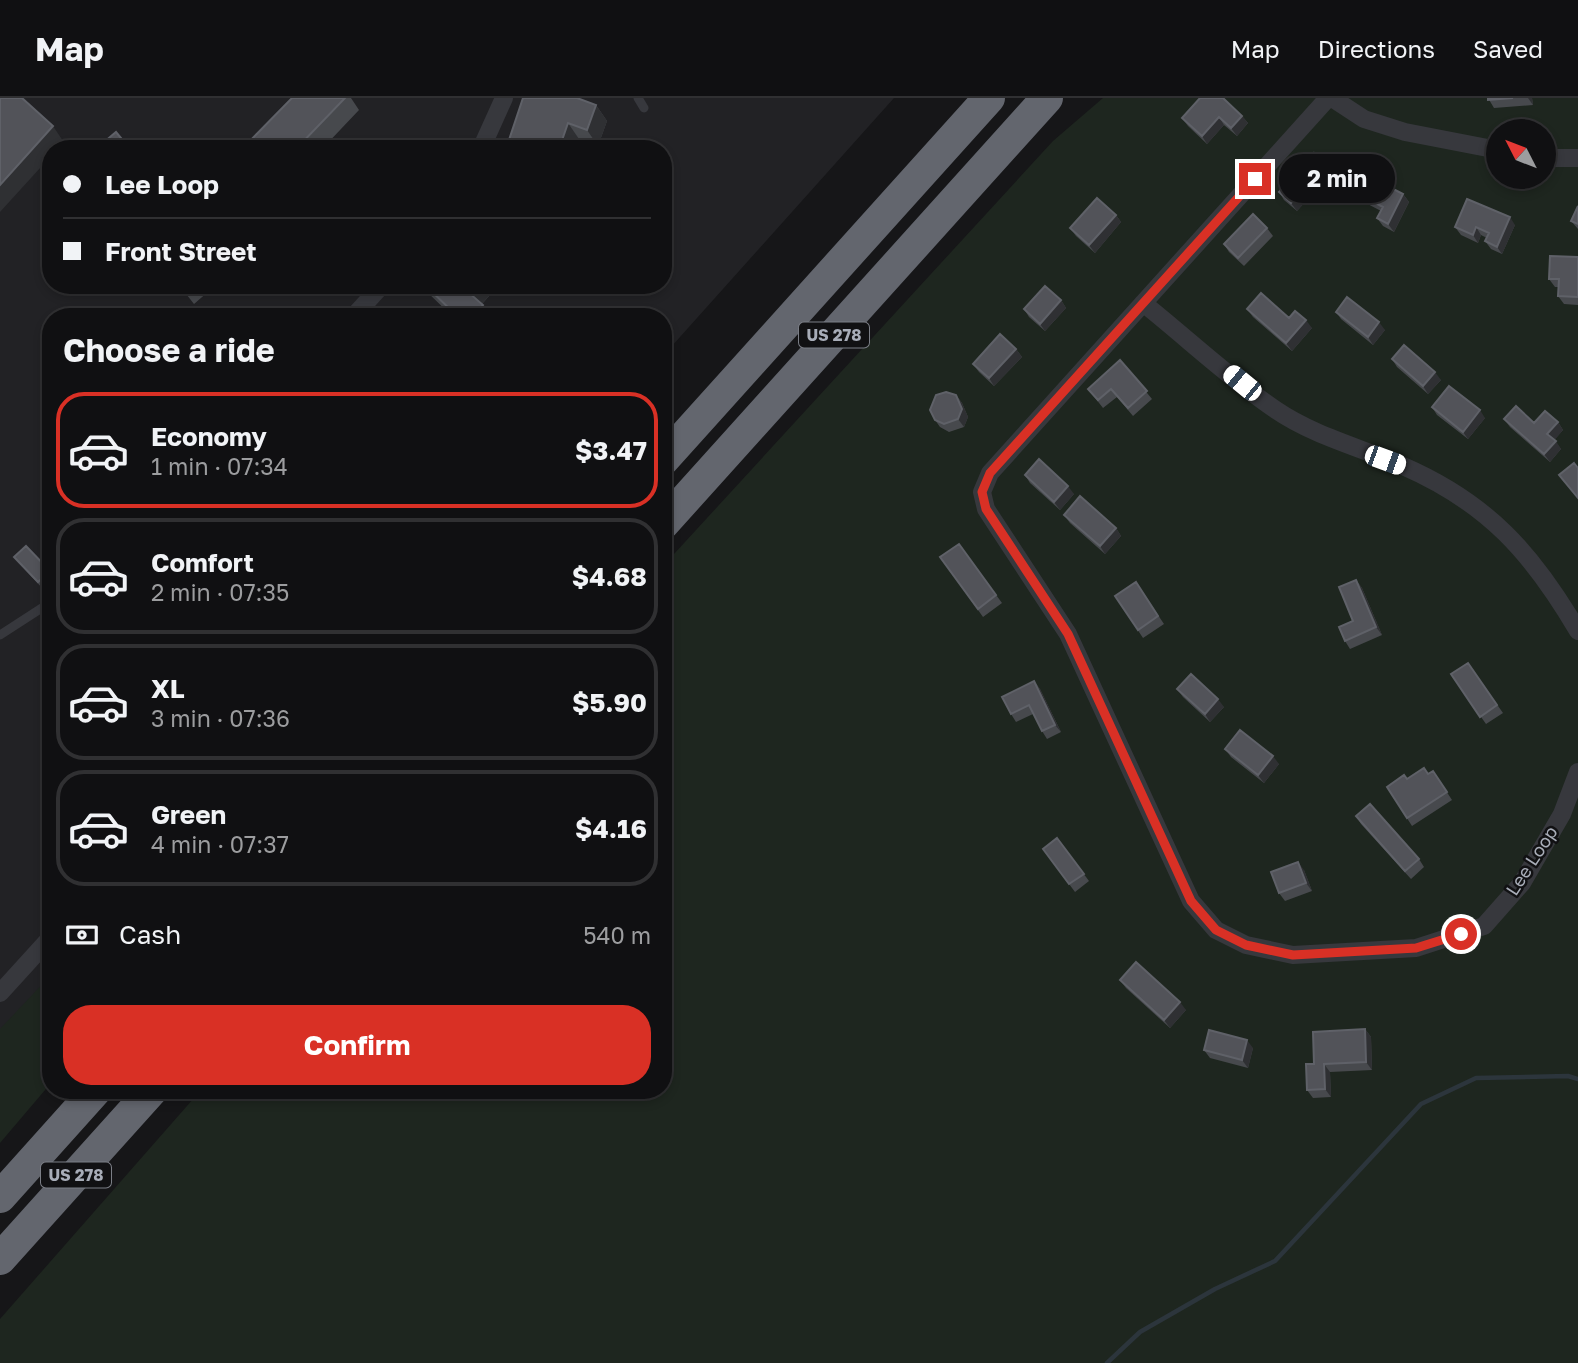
<!DOCTYPE html>
<html lang="en">
<head>
<meta charset="utf-8">
<style>
  :root { --surface:#101012; --page:#19191b; --text:#f1f3f6; --muted:#9c9d9f; --line:#303032; --accent:#d93025 }
  body { margin:0; font-family:"Golos Text",sans-serif; background:var(--page); color:var(--text); height:100vh; display:flex; flex-direction:column; font-size:26px; white-space:nowrap }
  * { box-sizing:border-box; margin:0 }
  p { font-size:23px; color:var(--muted) }
  .icon { flex:none; width:38px; height:38px; fill:none; stroke:currentColor; stroke-width:2; stroke-linecap:round; stroke-linejoin:round }
  .map { position:relative; flex:1; overflow:hidden }
  .drawer { position:absolute; left:42px; top:210px; width:630px; height:791px; display:flex; flex-direction:column; background:var(--surface); border-radius:28px; box-shadow:0 4px 10px #0003,0 0 0 2px var(--line) }
  .drawer>* { flex:none }
  .guide { position:absolute; left:42px; top:42px; width:630px; height:154px; border-radius:28px; box-shadow:0 4px 10px #0003,0 0 0 2px var(--line); display:grid; align-content:center; height:154px; padding:0 21px; background:var(--surface) }
  .needle { width:46px; rotate:312deg }
  .buttons { position:absolute; left:1486px; top:21px; display:grid; gap:14px }
  .buttons a { display:grid; place-items:center; width:70px; height:70px; border-radius:50%; background:var(--surface); box-shadow:0 4px 10px #0003,0 0 0 2px var(--line); font-size:35px }
  .end { position:absolute; width:32px; height:32px; margin:-16px; border:9px solid #d93025; background:#fff; box-shadow:0 0 0 4px #fff }
  .from { border-radius:50% }
  .bubble { position:absolute; height:49px; border-radius:24px; background:var(--surface); box-shadow:0 4px 10px #0003,0 0 0 2px var(--line); font-size:23px; font-weight:700; line-height:49px; text-align:center }
  .car { position:absolute; width:21px; height:42px; margin:-21px -10px; border-radius:9px; box-shadow:0 0 5px 2px #0007; background:linear-gradient(#fff 24%,#345 0 40%,#fff 0 76%,#345 0 86%,#fff 0) }
  .guide b { display:flex; align-items:center; gap:24px; height:66px; font-size:26px }
  .guide b+b { border-top:2px solid var(--line) }
  .guide i { width:18px; height:18px; background:var(--text) }
  ul { padding:0; list-style:none }
  li { display:flex; align-items:center; gap:21px; height:116px; margin:0 14px 10px; padding:0 7px; border:4px solid var(--line); border-radius:28px }
  li div { flex:1 }
  li b { display:block; font-size:26px }
  li em { font-style:normal; font-weight:700 }
  li.active { border-color:var(--accent) }
  li>.icon { width:63px; height:63px; stroke-width:1.5 }
  h2 { padding:0 21px; font-size:32px; line-height:84px }
  .pay { display:flex; align-items:center; gap:18px; height:77px; padding:0 21px; font-size:26px }
  .pay p { margin-inline-start:auto }
  .cta { display:flex; gap:14px; margin-top:auto; padding:14px 21px }
  .cta a { flex:1; height:80px; border-radius:28px; background:var(--accent); color:#fff; font-size:28px; font-weight:700; line-height:80px; text-align:center }
  header { display:flex; align-items:center; gap:42px; box-sizing:border-box; height:98px; padding:0 35px; background:var(--surface); border-bottom:2px solid var(--line) }
  header strong { font-size:33px }
  nav { display:flex; gap:38px; margin-inline-start:auto; font-size:24px }
  .map>svg:first-child { display:block }
  .built { fill:#222225; fill-rule:evenodd }
  .green { fill:#1e261f; fill-rule:evenodd }
  .lines { fill:none; stroke-linecap:round; stroke-linejoin:round }
  .stream { stroke:#2c353c; stroke-width:4.5 }
  .service { stroke:#37383d; stroke-width:9 }
  .minor { stroke:#37383d; stroke-width:18 }
  .motorway { stroke:#63666e; stroke-width:32 }
  .wall { fill:#47494d }
  .shaded-wall { fill:#2f3033 }
  .building { fill:#525359; stroke:#5f6168; stroke-width:2 }
  .route { stroke:#d93025; stroke-width:9 }
  .labels { text-anchor:middle; stroke-width:5; stroke-linejoin:round; paint-order:stroke }
  .shield { fill:#111113; stroke:#7b7e86; stroke-width:2 }
  .shield-label { font-size:16px; font-weight:bold; fill:#a8adb8 }
  .street-label { font-size:18px; fill:#a8adb8; stroke:#111113 }
</style>
</head>
<body>
<header>
<strong>Map</strong>
<nav><a>Map</a><a>Directions</a><a>Saved</a></nav>
</header>
<div class="map">
<svg width="1578" height="1265" viewBox="0 0 1578 1265">
  <rect width="100%" height="100%" fill="#161618"/>
  <path class="built" d="M0 0H894L663 258V219H51V943L0 1000ZM51 51H663V187H51Z"/>
  <path class="green" d="M1103 0H1578V1265H0V1221L201 992H663V468L1053 43ZM1498 33H1544V79H1498Z
    M51 877V985L0 1045V931Z"/>
  <g class="lines">
    <path class="stream" d="M1107 1265 1140 1234 1215 1191 1275 1163 1421 1006 1476 980 1568 978 1578 981"/>
    <path class="service" d="M638 0 644 10
      M0 537 51 504"/>
    <path class="minor" d="M1328 0 990 375 982 394 986 411 1068 536 1191 803 1216 832 1246 847 1293 857 1416 850 1484 828 1522 785 1562 716 1578 674
      M1332 0 1364 21 1405 34 1498 52
      M481 51 504 0
      M1544 60H1578
      M1143 205C1187 240 1230 281 1276 312 1314 338 1362 350 1403 368 1488 405 1532 455 1578 533
      M353 219 382 187
      M0 895 51 839"/>
    <path class="motorway" d="M663 362 989 0
      M663 426 1047 0
      M0 1099 96 992
      M0 1161 152 992"/>
  </g>
  <path class="wall" d="M292 0H351L359 12 322 51H242Z
    M1488 0H1532L1533 7 1494 10Z
    M596 7 607 23 598 48 579 41 575 51H506Z
    M1242 18 1248 25 1237 38 1224 27 1207 46 1188 28 1182 20Z
    M1332 74 1297 113 1284 102 1279 94Z
    M1357 95 1403 96 1409 104 1394 134 1383 128 1377 120 1381 113 1362 103Z
    M1578 108V131L1571 123Z
    M1116 117 1121 124 1095 155 1076 138 1070 130Z
    M1515 127 1502 156 1491 151 1485 143 1487 140 1481 137 1478 145 1461 137 1455 129Z
    M1267 130 1273 138 1244 168 1229 154 1224 146Z
    M1578 159V207L1564 206 1558 198V189H1555L1549 181Z
    M179 187H216L194 206Z
    M421 187H499L482 206 491 219H453L425 192Z
    M1061 202 1066 210 1045 233 1029 219 1024 211Z
    M1247 211 1289 220 1312 230 1292 253 1253 219Z
    M1336 214 1385 232 1373 247 1341 221Z
    M1016 251 1022 259 994 288 979 274 973 266Z
    M1392 261 1441 282 1428 296 1397 269Z
    M1120 262 1152 301 1133 318 1117 299 1103 310 1088 291Z
    M956 297 962 305 968 319 964 329 949 334 940 329 935 322Z
    M1432 309 1485 320 1468 341 1437 317Z
    M1504 321 1534 325 1558 324 1563 332 1554 342 1561 351 1550 364 1510 329Z
    M1025 377 1074 396 1060 412 1030 385Z
    M1064 417 1116 430 1121 438 1105 456 1070 425Z
    M959 446 1002 505 983 519 940 459Z
    M26 448 51 475V485L43 491 20 466 14 459Z
    M1356 482 1362 490 1382 537 1350 551 1345 543 1353 523Z
    M1136 484 1164 526 1143 540 1115 498Z
    M1468 565 1503 615 1486 626 1451 576Z
    M1034 583 1040 591 1061 634 1047 641 1042 633 1033 616 1016 624 1011 616Z
    M1177 591 1224 609 1210 624 1183 599Z
    M1225 651 1279 666 1264 685 1231 659Z
    M1433 673 1452 702 1412 728 1387 689 1428 676Z
    M1356 718 1419 761 1424 769 1411 781 1361 726Z
    M1057 740 1089 783 1075 794 1043 751Z
    M1304 772 1312 793 1285 803 1279 795Z
    M1120 882 1186 912 1170 930 1126 890Z
    M1365 931 1371 939 1372 972 1330 974 1331 999 1313 1000 1307 992 1314 966Z
    M1253 950 1248 970 1210 960 1204 952Z"/>
  <path class="shaded-wall" d="M1528 0H1532L1533 7Z
    M596 7 607 23 598 48 587 32Z
    M1242 18 1248 25 1237 38 1231 30Z
    M1219 19 1224 27 1207 46 1202 38Z
    M568 25 579 41 575 51H559Z
    M53 28 63 43 57 51H51V58L0 114V87Z
    M1327 66 1332 74 1297 113 1291 105Z
    M1403 96 1409 104 1394 134 1388 126Z
    M1116 117 1121 124 1095 155 1089 147Z
    M1510 119 1515 127 1502 156 1497 149Z
    M1476 129 1481 137 1478 145 1473 137Z
    M474 187H499L479 209 468 194Z
    M1061 202 1066 210 1045 233 1040 226Z
    M483 207 491 219H473Z
    M1306 222 1312 230 1292 253 1286 245Z
    M1379 224 1385 232 1373 247 1368 239Z
    M1016 251 1022 259 994 288 989 280Z
    M1435 274 1441 282 1428 296 1423 288Z
    M956 297 962 305 968 319 964 329 958 321Z
    M1480 312 1485 320 1468 341 1463 334Z
    M1558 324 1563 332 1553 344 1547 336Z
    M1556 343 1561 351 1550 364 1544 356Z
    M1068 388 1074 396 1060 412 1054 404Z
    M1116 430 1121 438 1105 456 1100 448Z
    M1356 482 1362 490 1382 537 1376 529Z
    M1034 583 1040 591 1061 634 1055 627Z
    M1218 601 1224 609 1210 624 1205 616Z
    M1273 658 1279 666 1264 685 1258 677Z
    M1298 764 1304 772 1312 793 1306 785Z
    M1180 904 1186 912 1170 930 1164 922Z
    M1365 931 1371 939 1372 972 1366 964Z
    M1247 942 1253 950 1248 970 1242 962Z
    M1324 966 1330 974 1331 999 1325 991Z"/>
  <path class="building" d="M0 0H22L53 28 0 87Z
    M292 0H345L296 51H242Z
    M523 0H577L596 7 587 32 568 25 559 51H506Z
    M1200 0H1223L1242 18 1231 30 1219 19 1202 38 1182 20Z
    M1488 0H1513L1488 2Z
    M116 34 130 51H96Z
    M1314 55 1327 66 1291 105 1279 94Z
    M1366 77 1403 96 1388 126 1377 120 1383 109 1357 95Z
    M1097 100 1116 117 1089 147 1070 130Z
    M1467 101 1510 119 1497 149 1485 143 1489 135 1476 129 1473 137 1455 129Z
    M1578 108V126L1571 123Z
    M1253 116 1267 130 1238 160 1224 146Z
    M1550 158 1578 159V199L1558 198 1559 181H1549Z
    M425 187H474L468 194 483 207 473 219H458Z
    M1045 188 1061 202 1040 226 1024 211Z
    M1261 195 1289 220 1295 213 1306 222 1286 245 1247 211Z
    M1347 199 1379 224 1368 239 1336 214Z
    M1000 236 1016 251 989 280 973 266Z
    M1404 247 1435 274 1423 288 1392 261Z
    M1120 262 1147 293 1128 310 1111 291 1098 302 1088 291Z
    M1449 288 1480 312 1463 334 1432 309Z
    M946 294 956 297 962 311 958 321 944 326 935 322 930 312 936 297Z
    M1516 308 1534 325 1545 313 1558 324 1547 336 1556 343 1544 356 1504 321Z
    M1039 361 1068 388 1054 404 1025 377Z
    M1574 365 1578 370V400L1559 377Z
    M1080 398 1116 430 1100 448 1064 417Z
    M959 446 996 497 978 511 940 459Z
    M26 448 50 473 38 484 14 459Z
    M1356 482 1376 529 1345 543 1339 529 1353 523 1339 489Z
    M1136 484 1158 518 1138 532 1115 498Z
    M1468 565 1497 607 1480 619 1451 576Z
    M1191 576 1218 601 1205 616 1177 591Z
    M1034 583 1055 627 1042 633 1029 607 1011 616 1002 599Z
    M1240 632 1273 658 1258 677 1225 651Z
    M1424 670 1428 676 1433 673 1447 694 1407 720 1387 689 1404 677 1407 681Z
    M1370 706 1419 761 1405 773 1356 718Z
    M1057 740 1084 776 1069 786 1043 751Z
    M1298 764 1306 785 1279 795 1271 774Z
    M1136 864 1180 904 1164 922 1120 882Z
    M1365 931 1366 964 1324 966 1325 991 1307 992 1306 966H1314L1313 934Z
    M1209 932 1247 942 1242 962 1204 952Z"/>
  <g class="lines">
    <path class="route" d="M1255 81 990 375 982 394 986 411 1068 536 1191 803 1216 832 1246 847 1293 857 1416 850 1461 836"/>
  </g>
  <g class="labels">
    <g class="shield">
      <rect x="799" y="224.5" width="70" height="25" rx="5"/>
      <rect x="41" y="1064.5" width="70" height="25" rx="5"/>
    </g>
    <g class="shield-label">
      <text x="834" y="243">US 278</text>
      <text x="76" y="1083">US 278</text>
    </g>
    <g class="street-label">
      <text transform="translate(1532 763) rotate(-57)" y="6">Lee Loop</text>
    </g>
  </g>
</svg>
<div class="buttons">
<a><svg class="needle" viewBox="-14 -14 28 28"><path d="M0-13l5 13h-10z" fill="#e53935"/><path d="M0 13l5-13h-10z" fill="#9c9d9f"/></svg></a>
</div>
<i class="end from" style="left:1461px;top:836px"></i>
<i class="end" style="left:1255px;top:81px"></i>
<div class="bubble" style="left:1279px;top:56px;width:116px">2 min</div>
<i class="car" style="left:1242px;top:285px;rotate:309deg"></i>
<i class="car" style="left:1385px;top:362px;rotate:110deg"></i>
<div class="guide">
<b><i class="from"></i>Lee Loop</b>
<b><i></i>Front Street</b>
</div>
<section class="drawer">
<h2>Choose a ride</h2>
<ul>
<li class="active"><svg class="icon" aria-label="car" viewBox="0 0 24 24"><path d="M5 17H2v-5l4-1 3-4h7l3 4 3 1v5h-3M9 17h6M6 11h13"/><circle cx="7" cy="17" r="2"/><circle cx="17" cy="17" r="2"/></svg><div><b>Economy</b><p>1 min · 07:34</p></div><em>$3.47</em></li>
<li><svg class="icon" aria-label="car" viewBox="0 0 24 24"><path d="M5 17H2v-5l4-1 3-4h7l3 4 3 1v5h-3M9 17h6M6 11h13"/><circle cx="7" cy="17" r="2"/><circle cx="17" cy="17" r="2"/></svg><div><b>Comfort</b><p>2 min · 07:35</p></div><em>$4.68</em></li>
<li><svg class="icon" aria-label="car" viewBox="0 0 24 24"><path d="M5 17H2v-5l4-1 3-4h7l3 4 3 1v5h-3M9 17h6M6 11h13"/><circle cx="7" cy="17" r="2"/><circle cx="17" cy="17" r="2"/></svg><div><b>XL</b><p>3 min · 07:36</p></div><em>$5.90</em></li>
<li><svg class="icon" aria-label="car" viewBox="0 0 24 24"><path d="M5 17H2v-5l4-1 3-4h7l3 4 3 1v5h-3M9 17h6M6 11h13"/><circle cx="7" cy="17" r="2"/><circle cx="17" cy="17" r="2"/></svg><div><b>Green</b><p>4 min · 07:37</p></div><em>$4.16</em></li>
</ul>
<div class="pay"><svg class="icon" aria-label="cash" viewBox="0 0 24 24"><path d="M3 7h18v10H3z"/><circle cx="12" cy="12" r="2"/></svg>Cash<p>540 m</p></div>
<div class="cta"><a>Confirm</a></div>
</section>
</div>
</body>
</html>
